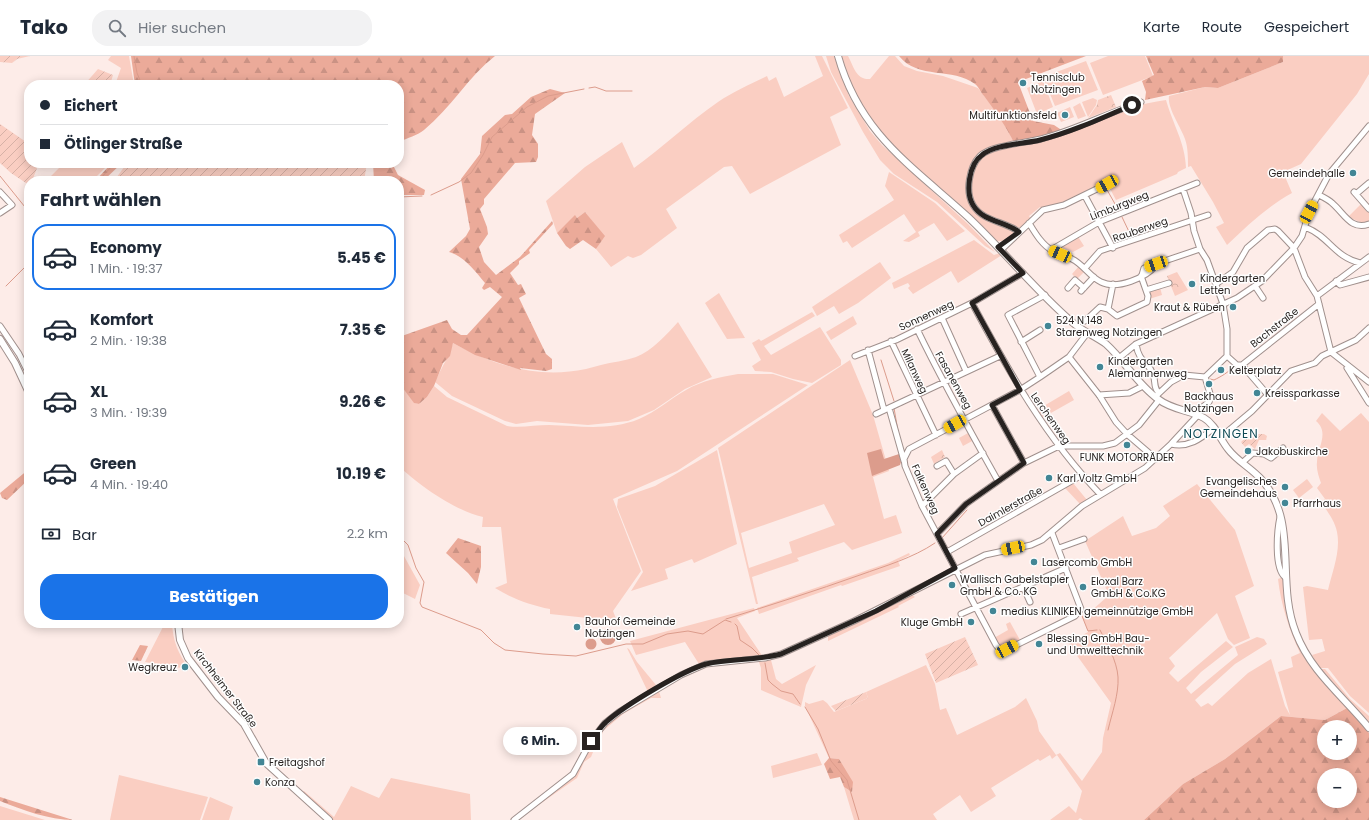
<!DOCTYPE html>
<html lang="de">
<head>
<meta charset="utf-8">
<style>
  :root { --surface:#fff; --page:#f2f2f3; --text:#1f2937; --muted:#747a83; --line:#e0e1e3; --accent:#1a73e8 }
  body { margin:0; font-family:Poppins,sans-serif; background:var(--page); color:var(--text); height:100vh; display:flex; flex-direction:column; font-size:15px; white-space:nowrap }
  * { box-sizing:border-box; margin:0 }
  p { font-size:13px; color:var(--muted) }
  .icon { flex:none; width:22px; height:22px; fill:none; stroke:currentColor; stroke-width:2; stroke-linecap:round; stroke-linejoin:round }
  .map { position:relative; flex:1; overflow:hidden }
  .sheet { position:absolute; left:24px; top:120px; width:380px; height:452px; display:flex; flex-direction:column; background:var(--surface); border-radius:16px; box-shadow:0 2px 10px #0003 }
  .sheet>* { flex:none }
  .hud { position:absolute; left:24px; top:24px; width:380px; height:88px; border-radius:16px; box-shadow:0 2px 10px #0003; display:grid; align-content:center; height:88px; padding:0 16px; background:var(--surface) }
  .fabs { position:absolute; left:1317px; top:664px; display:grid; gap:8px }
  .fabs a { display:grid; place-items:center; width:40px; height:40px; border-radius:50%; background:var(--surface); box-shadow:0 2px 10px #0003; font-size:20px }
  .end { position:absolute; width:18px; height:18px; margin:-9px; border:5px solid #272220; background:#fff; box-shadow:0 0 0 2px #fff }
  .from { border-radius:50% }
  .bubble { position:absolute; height:28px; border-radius:14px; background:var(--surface); box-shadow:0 2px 10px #0003; font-size:13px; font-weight:700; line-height:28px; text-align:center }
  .car { position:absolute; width:12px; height:24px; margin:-12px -6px; border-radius:5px; box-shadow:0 0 3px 1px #0007; background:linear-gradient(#f5c518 24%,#345 0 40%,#f5c518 0 76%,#345 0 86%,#f5c518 0) }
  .hud b { display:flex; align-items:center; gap:14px; height:38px; font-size:15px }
  .hud b+b { border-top:1px solid var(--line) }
  .hud i { width:10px; height:10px; background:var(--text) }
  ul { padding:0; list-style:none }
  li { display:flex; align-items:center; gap:12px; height:66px; margin:0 8px 6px; padding:0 8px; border:2px solid transparent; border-radius:16px }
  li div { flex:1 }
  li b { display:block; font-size:15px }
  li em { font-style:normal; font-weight:700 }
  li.selected { border-color:var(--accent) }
  li>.icon { width:36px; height:36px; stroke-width:1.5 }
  h2 { padding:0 16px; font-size:18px; line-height:48px }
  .pay { display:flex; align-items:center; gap:10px; height:44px; padding:0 16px; font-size:15px }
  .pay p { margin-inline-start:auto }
  .primary-button { display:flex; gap:8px; margin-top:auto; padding:8px 16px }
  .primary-button a { flex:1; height:46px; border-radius:16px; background:var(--accent); color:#fff; font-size:16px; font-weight:700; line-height:46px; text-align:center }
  header { display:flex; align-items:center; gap:24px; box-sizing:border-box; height:56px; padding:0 20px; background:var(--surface); border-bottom:1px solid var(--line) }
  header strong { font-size:19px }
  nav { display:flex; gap:22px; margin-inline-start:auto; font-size:14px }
  .search { width:280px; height:36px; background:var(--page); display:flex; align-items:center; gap:10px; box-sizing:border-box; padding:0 14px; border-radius:16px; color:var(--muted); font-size:15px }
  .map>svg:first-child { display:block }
  .grass { fill:#facec2; fill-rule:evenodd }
  .forest { fill:url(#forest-firs); fill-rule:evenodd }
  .park { fill:url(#park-crowns) }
  .garden { fill:url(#garden-furrows) }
  .water { fill:#dc9c8c }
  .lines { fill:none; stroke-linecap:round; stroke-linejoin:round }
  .stream { stroke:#dc9c8c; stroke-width:1 }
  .minor-casing { stroke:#a0908d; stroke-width:7 }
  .major-casing { stroke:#a0908d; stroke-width:8 }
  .minor { stroke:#fff; stroke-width:5 }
  .major { stroke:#fff; stroke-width:6 }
  .route { stroke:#272220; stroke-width:5 }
  .poi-dot { fill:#428695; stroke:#fefefe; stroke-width:1.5 }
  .labels { text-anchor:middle; stroke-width:3; stroke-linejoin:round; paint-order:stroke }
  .poi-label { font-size:10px; fill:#272220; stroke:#fefefe; text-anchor:start }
  .street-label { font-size:10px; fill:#272220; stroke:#fefefe }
  .quarter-label { font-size:12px; letter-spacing:1px; fill:#0f4a55; stroke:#fefefe }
</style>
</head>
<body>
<header>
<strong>Tako</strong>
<div class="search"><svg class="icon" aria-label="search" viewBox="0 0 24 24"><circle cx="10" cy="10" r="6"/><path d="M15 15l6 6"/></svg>Hier suchen</div>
<nav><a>Karte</a><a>Route</a><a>Gespeichert</a></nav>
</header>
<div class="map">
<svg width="1369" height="764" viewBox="0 0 1369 764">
  <defs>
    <pattern id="forest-firs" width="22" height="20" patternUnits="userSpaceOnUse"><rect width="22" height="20" fill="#ebaa99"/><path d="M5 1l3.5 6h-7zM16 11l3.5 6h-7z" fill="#ca9284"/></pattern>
    <pattern id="park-crowns" width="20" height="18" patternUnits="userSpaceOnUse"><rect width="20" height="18" fill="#facec2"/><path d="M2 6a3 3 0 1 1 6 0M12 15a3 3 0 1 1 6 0" fill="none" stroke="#d6b1a6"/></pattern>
    <pattern id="garden-furrows" width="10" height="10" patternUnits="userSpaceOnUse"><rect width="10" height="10" fill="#facec2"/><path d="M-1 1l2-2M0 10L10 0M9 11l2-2" fill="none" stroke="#d6b1a6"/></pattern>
  </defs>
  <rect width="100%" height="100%" fill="#fdece8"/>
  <path class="grass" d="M111 0H129L134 29H115L121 12 108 4Z
    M815 0H822L848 52 830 61 841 89 750 138 732 110 724 111 666 153 677 172 641 199 633 202 628 200 611 211 596 193 604 180 585 156 577 162 575 160 557 177 546 145 585 111 622 86 634 112C663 91 689 66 718 46 734 35 751 28 767 20L769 25 776 21 784 41 823 20Z
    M826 0H834L849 40 870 75 882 89 968 168 995 196 985 190 937 146 894 118 880 104 863 76 831 16Z
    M841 0H848C854 11 856 24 870 23L889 0H895L904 10 917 15 943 20 978 32 1004 66 1014 87 984 95 969 120 972 151 1012 173 1014 176C1010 182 1004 186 997 185L898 96C871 68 852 37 841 0Z
    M1108 0H1145L1153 20 1103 39 1090 7Z
    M1283 0H1369V18L1357 38 1301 108 1283 116 1292 137C1267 151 1248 169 1227 189L1216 171 1224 167 1213 146 1191 110 1188 111C1188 102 1188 91 1185 83 1181 71 1167 52 1169 40L1205 31 1218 32 1283 6Z
    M1086 5 1098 34 1055 50 1043 21Z
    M1043 25 1053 51 1037 58 1027 32Z
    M1093 42 1097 44 1096 49 1088 61 1082 46Z
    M1166 44C1173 69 1185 86 1186 112L1178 116 1177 118 1116 144 1107 127 1060 150 1042 153 1040 151 1029 160 1031 163 1020 172C993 164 963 156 972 120 974 112 976 104 983 99 995 91 1011 92 1024 88 1071 73 1117 51 1166 44Z
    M1080 47 1086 60 1078 63 1073 51Z
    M1070 51 1074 61 1061 66 1057 57Z
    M64 107H110L92 125H68L65 123 63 125H43L50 121Z
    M889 116 935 147 965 175 947 185 934 167 918 176 920 180 909 186 903 185 916 176 904 158 852 192 847 185 843 187 839 179 894 144 885 130Z
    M1361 148 1367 156 1369 155V168L1360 169V166L1348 161Z
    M1077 179 1084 190 1073 196 1059 190Z
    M974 184 994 199 1000 197 1002 199 958 227 951 215 913 238 908 232 910 230 908 227 894 233 892 227Z
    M880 206 891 222 858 247 839 258 834 250 817 260 812 251Z
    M1080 209 1086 214 1077 223 1072 218Z
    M1160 231 1162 239 1149 243 1148 236Z
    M719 237 745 282 727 283 705 247Z
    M812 256 815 260 764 290 771 299 820 271 841 304V309L812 327 793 323 771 316 755 315 752 310 761 304 752 287 759 283 761 285Z
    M853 260 857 268 831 284 826 276Z
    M678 266 712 321 685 333 654 354 628 365 588 369 537 365 516 368 505 365 452 340 435 326C441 312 449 301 453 287 495 310 538 323 586 313 591 312 596 310 601 309 612 306 625 305 636 301 652 295 667 278 678 266Z
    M850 304 873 359 889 415 873 421 884 463 896 459 902 477 852 494 844 486 797 502 799 505 752 521 758 548H756L718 392ZM824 448 835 469 789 486 792 497 749 512 741 477Z
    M738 318H773L808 329 677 415 613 443 641 515 613 555 617 565H616L550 558V553C530 549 513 543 495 532L507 527 501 471H482L483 461C456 455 418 429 399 410V327L415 347 419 348 427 341 434 330 447 341 507 370C521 372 535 369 549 369 580 370 610 375 639 363 656 356 670 343 686 334 701 325 720 321 738 318Z
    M1069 335 1074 344 1042 362 1037 354Z
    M1322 357 1340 375 1361 357 1369 366V657L1350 640 1328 612H1319L1312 599 1325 595 1322 583 1309 584 1303 531 1307 530 1328 534C1332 516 1341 495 1337 476 1335 465 1327 455 1321 446L1325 443 1317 432 1321 427C1319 421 1316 413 1317 406 1317 392 1330 377 1316 365Z
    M970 376 974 384 963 390 959 382Z
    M717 394 737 488 694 507 692 503 665 513 668 523 631 535 643 516 617 451 618 443 655 430Z
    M1307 423 1313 431 1299 442 1293 434Z
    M1073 427 1087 444 1080 448 1065 432Z
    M1197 428 1235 474 1254 530 1235 540 1250 582 1234 589 1228 583 1217 557 1169 602 1175 610 1169 617 1178 626 1226 585 1233 591 1201 616 1186 632 1191 638 1238 599 1235 591 1257 581 1264 583 1267 588 1235 608 1195 644 1201 651 1208 647 1212 650 1248 617 1271 603 1285 650 1290 659 1278 616 1293 611 1291 601 1300 597C1289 573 1281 549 1278 523L1283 521 1285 544 1292 571 1327 630 1347 652 1325 664 1281 660 1225 703 1183 728 1144 764H1083L1080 762 1078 764H1050L1069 750 1076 757 1082 735 1057 699 1052 703 1050 699 1040 705 1038 703 991 732 996 740 971 756 960 739 933 758 937 764H854L844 731 852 736 839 703 829 702 805 650V646L809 648 823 644 827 647 834 656 868 642 866 636 926 609 935 628 940 654 946 652 957 679 1015 651 1026 642 1037 665 1039 675 1056 699 1060 697 1082 725 1102 696 1103 682 1111 647 1068 587 1088 576 1082 560 1089 557 1109 539 1085 485 1123 460 1132 480 1156 472 1170 460 1163 450Z
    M399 491 420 529 415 543 399 535Z
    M909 497 910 499 898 505 900 510 842 530 841 529 759 558 757 552 888 507Z
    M912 539 915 541 898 550 899 551 828 585V580Z
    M754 552 755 555 737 562 763 601 722 603 699 608 685 586 636 599 630 585Z
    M1010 566 1020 584 1002 594 994 582 1008 574 1006 568Z
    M165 567H172C173 585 178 598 189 612L187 613 145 606Z
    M627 592 629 593 637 606 656 629 648 636Z
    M771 604 776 623 782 628 816 609 806 629 801 651 761 634V612L759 606Z
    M1325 613 1350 643 1369 660V666L1321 613Z
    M659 635 661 642H651L623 658 603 675 598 691 596 693 591 688C610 661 630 651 659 635Z
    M590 693 593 696 591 701 584 706 577 722 517 764 563 730 575 719Z
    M817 697 822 709 773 722 771 710Z
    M119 719 208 741 200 764H110Z
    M391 722 470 738 471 764H332L302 737 304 735 334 761 351 730 379 742Z
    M210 741 233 751 229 764H202Z
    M0 750 45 764H0Z"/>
  <path class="forest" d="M131 0H495C468 21 451 52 424 74 418 79 407 82 399 86V29H135Z
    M899 0H1086L1018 26 1033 65 1054 69 1063 75 1042 81 1014 87C1006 70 996 56 984 40 981 37 979 31 975 28 953 11 918 24 899 0Z
    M1146 0H1283V6L1218 32 1205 31 1145 44 1146 36 1142 25 1154 19Z
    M550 33 565 37 535 58 532 79 538 88V101L536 106 515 107 484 143V148L480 153 487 171 488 178 479 191 484 206 496 219 520 201 552 165 553 168 529 194 530 197 519 205V208L510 217 518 229 521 228 526 238 519 242 546 298 552 303V313L546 315 520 312 521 314 475 299 453 287 450 300 443 307 434 330 427 341 419 348 414 347 399 327V281L447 264 452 273 461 279H467L502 241 490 231 484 234 482 232 485 227C475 215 464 200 449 196L466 180 470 173 461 123 480 98 482 80 505 59 512 58 531 41Z
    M112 107H122L103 125H95Z
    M373 107H392L398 119 425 134 424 139H399V125H374Z
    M585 156 605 180 596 193 583 184 570 193 566 190 557 177 575 159 577 162Z
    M29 413V423L7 444 2 442 0 437Z
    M458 482 481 490V511L477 528 468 517 446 497Z
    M140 589 148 590 141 605 132 604Z
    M1347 652 1351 654 1369 677V764H1144L1183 728 1225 703 1281 660 1325 664ZM1324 671H1350V697H1324ZM1324 719H1350V745H1324Z
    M829 702 839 703 853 726 852 736 844 731 840 721 830 723 824 708Z
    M0 741 73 764C49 764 23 754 0 745Z"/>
  <path class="park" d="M1111 39 1116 51 1088 62 1097 49 1098 44Z
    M1177 216 1188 234 1175 240 1167 220Z
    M942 394 945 401 934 408 931 401Z"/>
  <path class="garden" d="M0 0H30L17 3 12 7 0 6Z
    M98 13 113 19 110 29H84Z
    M0 68 29 88V107H39L32 125H29V129L11 117 0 107Z
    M127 107H367L364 125H280L174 121 151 125H114Z
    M1255 378H1264L1267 380 1266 384H1259L1255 393 1249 388 1245 391 1241 386 1247 380Z
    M965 581 978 609 936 627 925 598Z
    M866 636 868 642 836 655 831 650Z"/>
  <path class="water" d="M881 393 884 403 899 398 901 406 900 409 872 420 867 397Z
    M600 581a8 8 0 1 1 16 0a8 8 0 1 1-16 0Z
    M585.5 588a5.5 5.5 0 1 1 11 0a5.5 5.5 0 1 1-11 0Z"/>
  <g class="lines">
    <path class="stream" d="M134 0 137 17 142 29
      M145 29 146 28
      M589 32 595 31 606 35H632
      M0 120 29 156
      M98 125 115 107
      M1106 132 1119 155
      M431 139 459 126 471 117 483 99 492 81 527 51 548 40 584 33
      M399 141 422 140
      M1122 161 1132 182
      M6 230 29 207
      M881 304 894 345
      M1210 323 1214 324C1220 321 1230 316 1233 310
      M894 352 898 375
      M399 480 408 489 416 512 424 526 420 547 422 551 481 574 494 587 505 594 543 598 576 600 626 588H643L667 578 688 575 703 578 725 564 731 566
      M942 482 967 454
      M1082 560 1088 575 1097 574
      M726 563C771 549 815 535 860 519 885 510 913 502 935 487
      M735 568 737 570 740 584 752 592 759 599
      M1100 574C1107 588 1117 605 1118 621 1119 638 1112 657 1108 674
      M765 607 768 624 772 628 781 635 793 638 800 648
      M805 651 818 673 831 705 847 724 859 764"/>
    <defs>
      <path id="minor" d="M0 136 12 149 0 157
        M1354 136 1369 153
        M1356 138 1369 127
        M1319 139C1323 141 1329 144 1332 147 1344 157 1351 175 1369 168
        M1085 140 1113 192
        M1029 167C1035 177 1042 189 1053 195 1059 198 1066 199 1072 203 1083 208 1090 221 1101 226 1117 234 1146 222 1156 209
        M1305 171C1330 181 1333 200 1360 207
        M1019 176C1005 165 983 166 973 149 965 136 969 111 980 100 991 89 1025 87 1041 83 1076 74 1107 57 1141 46
        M1001 194 1043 154 1064 149 1107 128
        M1051 194 1099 166 1197 127
        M1085 212 1100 195 1208 159
        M1142 219 1144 212 1200 193
        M1336 225 1340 229 1369 221
        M1113 228 1108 253 1117 260 1147 246 1148 240 1141 220
        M1216 228 1233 216 1247 192 1268 174 1275 173 1278 175 1294 192 1305 221 1317 240 1331 296 1369 326
        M1255 230 1263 242
        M1068 232 1075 224 1084 232
        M1146 234 1169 227
        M1081 235 1094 221
        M1317 240 1369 201
        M972 247C1009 316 1046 382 1100 438
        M942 262 966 315
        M1085 265 1100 251 1108 253
        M0 270 19 298 29 318
        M917 273C942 325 970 375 998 425
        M891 285 936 379
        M1021 286 1040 274
        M1136 288C1139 307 1148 305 1153 318 1156 325 1153 330 1158 336
        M868 294 884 354
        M855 300 896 284 972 247 1023 217
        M1227 300 1237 309H1242
        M1069 301 1099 339 1116 366 1128 379 1156 403
        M1119 302 1136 288 1237 242 1262 225 1294 192 1302 180 1309 156 1329 118 1369 70
        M1242 309 1319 248
        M1242 309 1268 339
        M1347 312 1369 347
        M1040 321 1008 259 1045 239
        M1099 339 1129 337 1143 330
        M1155 341 1171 326 1184 319 1205 321 1227 300V273L1223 248 1207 204 1200 193 1194 175 1191 157 1183 133
        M992 349 1024 407
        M889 352 904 405
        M876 358 1000 300
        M1221 381 1252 355 1291 315 1315 307 1322 300 1356 284 1369 272
        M1171 388C1189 392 1200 383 1214 372
        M1243 406 1253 397 1264 398 1271 402 1283 392
        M937 410 946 405 954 418
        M922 450 954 418 983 397
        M1280 461C1277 475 1274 512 1285 521
        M1052 477 1081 553 1075 560 1002 596 996 589 922 450 905 410 904 403 909 393 1020 334 1040 321 1069 301 1088 276
        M937 478 966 448 1024 407 1059 390H1103L1115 387 1139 369 1159 344
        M1059 492 1084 483
        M947 496 1082 419
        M1023 530 1030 546
        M961 558 1066 512
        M514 764 573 718 591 685 605 667 619 656 681 619 706 608 765 602 781 598 854 565 985 499 1031 489 1042 484 1082 450 1145 412 1171 388 1198 359 1200 353 1209 346 1211 341 1205 321"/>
      <path id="major" d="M838 0C860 78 912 110 968 161 1004 195 1035 234 1072 266 1082 275 1095 280 1106 288 1125 305 1137 328 1158 343 1172 354 1189 354 1204 362 1215 368 1220 383 1228 393 1237 405 1251 412 1261 423 1300 466 1275 525 1296 577 1311 616 1343 640 1369 672
        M0 283 15 307 29 337
        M178 567 180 584 188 602 218 641 244 668 266 707 329 764"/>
    </defs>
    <use href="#minor" class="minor-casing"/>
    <use href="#major" class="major-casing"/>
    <use href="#minor" class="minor"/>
    <use href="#major" class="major"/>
  </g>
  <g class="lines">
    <path class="route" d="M591 685C596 679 600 671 606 666 625 649 682 615 706 608 731 602 756 605 781 598L876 555 955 512 937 478 966 448 1024 407 992 349 1020 334 972 247 1023 217 998 191 1019 176C1005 165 983 166 973 149 965 136 969 108 982 99 995 88 1024 88 1040 84 1072 76 1102 62 1132 49"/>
  </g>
  <g class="poi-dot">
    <circle cx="1023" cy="27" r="4"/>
    <circle cx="1065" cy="59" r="4"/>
    <circle cx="1353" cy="117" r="4"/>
    <circle cx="1192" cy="228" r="4"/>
    <circle cx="1233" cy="251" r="4"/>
    <circle cx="1048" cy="270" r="4"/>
    <circle cx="1100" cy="311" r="4"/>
    <circle cx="1221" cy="314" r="4"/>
    <circle cx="1209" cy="328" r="4"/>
    <circle cx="1257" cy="337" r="4"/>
    <circle cx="1127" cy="389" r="4"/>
    <circle cx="1248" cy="395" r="4"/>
    <circle cx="1049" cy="422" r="4"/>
    <circle cx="1285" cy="431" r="4"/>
    <circle cx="1285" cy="447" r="4"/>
    <circle cx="1034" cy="506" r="4"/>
    <circle cx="952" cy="529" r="4"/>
    <circle cx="1083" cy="531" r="4"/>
    <circle cx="993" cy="555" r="4"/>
    <circle cx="971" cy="566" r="4"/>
    <circle cx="577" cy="571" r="4"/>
    <circle cx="1039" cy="588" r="4"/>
    <circle cx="185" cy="611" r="4"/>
    <rect x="257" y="702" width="8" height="8" rx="2"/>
    <circle cx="257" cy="726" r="4"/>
  </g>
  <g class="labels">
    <g class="poi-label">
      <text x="1031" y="25">Tennisclub<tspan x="1031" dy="12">Notzingen</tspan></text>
      <text x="1057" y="63" text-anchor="end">Multifunktionsfeld</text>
      <text x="1345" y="121" text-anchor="end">Gemeindehalle</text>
      <text x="1200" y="226">Kindergarten<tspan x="1200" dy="12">Letten</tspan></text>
      <text x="1225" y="255" text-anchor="end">Kraut &amp; Rüben</text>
      <text x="1056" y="268">524 N 148<tspan x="1056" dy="12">Starenweg Notzingen</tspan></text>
      <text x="1108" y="309">Kindergarten<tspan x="1108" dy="12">Alemannenweg</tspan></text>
      <text x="1229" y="318">Kelterplatz</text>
      <text x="1265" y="341">Kreissparkasse</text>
      <text x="1209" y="344" text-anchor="middle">Backhaus<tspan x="1209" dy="12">Notzingen</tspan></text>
      <text x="1256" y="399">Jakobuskirche</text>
      <text x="1127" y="405" text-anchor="middle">FUNK MOTORRÄDER</text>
      <text x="1057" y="426">Karl Voltz GmbH</text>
      <text x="1277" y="429" text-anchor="end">Evangelisches<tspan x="1277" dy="12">Gemeindehaus</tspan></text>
      <text x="1293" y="451">Pfarrhaus</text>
      <text x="1042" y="510">Lasercomb GmbH</text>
      <text x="960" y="527">Wallisch Gabelstapler<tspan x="960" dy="12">GmbH &amp; Co. KG</tspan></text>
      <text x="1091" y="529">Eloxal Barz<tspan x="1091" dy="12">GmbH &amp; Co.KG</tspan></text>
      <text x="1001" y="559">medius KLINIKEN gemeinnützige GmbH</text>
      <text x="585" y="569">Bauhof Gemeinde<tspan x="585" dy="12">Notzingen</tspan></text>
      <text x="963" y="570" text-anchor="end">Kluge GmbH</text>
      <text x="1047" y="586">Blessing GmbH Bau-<tspan x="1047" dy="12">und Umwelttechnik</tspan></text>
      <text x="177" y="615" text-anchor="end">Wegkreuz</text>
      <text x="269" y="710">Freitagshof</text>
      <text x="265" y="730">Konza</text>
    </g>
    <g class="street-label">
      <text transform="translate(1119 149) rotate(-22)" y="4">Limburgweg</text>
      <text transform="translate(1140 173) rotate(-19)" y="4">Rauberweg</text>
      <text transform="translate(926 259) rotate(-25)" y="4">Sonnenweg</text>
      <text transform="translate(1274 271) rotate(-38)" y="4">Bachstraße</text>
      <text transform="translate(915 315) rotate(65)" y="4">Milanweg</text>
      <text transform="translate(954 324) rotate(61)" y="4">Fasanenweg</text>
      <text transform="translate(1051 362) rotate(55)" y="4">Lerchenweg</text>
      <text transform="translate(926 433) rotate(66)" y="4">Falkenweg</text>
      <text transform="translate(1010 450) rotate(-29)" y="4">Daimlerstraße</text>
      <text transform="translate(226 632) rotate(52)" y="4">Kirchheimer Straße</text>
    </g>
    <g class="quarter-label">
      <text x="1221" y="382">NOTZINGEN</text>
    </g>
  </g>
</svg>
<div class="fabs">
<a>+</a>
<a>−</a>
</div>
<i class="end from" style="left:1132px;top:49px"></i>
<i class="end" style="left:591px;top:685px"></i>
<div class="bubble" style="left:503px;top:671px;width:74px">6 Min.</div>
<i class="car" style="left:1107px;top:128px;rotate:241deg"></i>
<i class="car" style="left:1309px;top:156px;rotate:28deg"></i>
<i class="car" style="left:1060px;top:198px;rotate:294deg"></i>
<i class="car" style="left:1156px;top:208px;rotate:251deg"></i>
<i class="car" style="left:955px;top:368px;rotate:241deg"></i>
<i class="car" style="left:1013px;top:492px;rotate:258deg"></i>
<i class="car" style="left:1007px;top:593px;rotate:62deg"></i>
<div class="hud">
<b><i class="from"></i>Eichert</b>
<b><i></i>Ötlinger Straße</b>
</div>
<section class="sheet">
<h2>Fahrt wählen</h2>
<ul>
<li class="selected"><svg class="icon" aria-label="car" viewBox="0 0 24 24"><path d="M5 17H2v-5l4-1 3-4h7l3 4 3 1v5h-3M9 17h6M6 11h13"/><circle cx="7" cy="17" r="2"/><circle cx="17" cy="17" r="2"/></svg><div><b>Economy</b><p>1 Min. · 19:37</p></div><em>5.45 €</em></li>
<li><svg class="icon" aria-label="car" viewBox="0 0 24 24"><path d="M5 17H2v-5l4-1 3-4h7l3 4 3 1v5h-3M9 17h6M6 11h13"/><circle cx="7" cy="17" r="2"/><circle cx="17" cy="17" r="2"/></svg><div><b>Komfort</b><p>2 Min. · 19:38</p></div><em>7.35 €</em></li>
<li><svg class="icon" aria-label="car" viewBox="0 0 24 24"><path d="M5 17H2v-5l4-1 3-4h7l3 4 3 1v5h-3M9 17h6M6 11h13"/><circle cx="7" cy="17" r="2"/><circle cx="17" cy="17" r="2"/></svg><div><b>XL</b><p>3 Min. · 19:39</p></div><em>9.26 €</em></li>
<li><svg class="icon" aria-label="car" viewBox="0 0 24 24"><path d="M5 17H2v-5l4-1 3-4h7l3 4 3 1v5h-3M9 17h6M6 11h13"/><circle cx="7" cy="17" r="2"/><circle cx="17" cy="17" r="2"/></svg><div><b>Green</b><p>4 Min. · 19:40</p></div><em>10.19 €</em></li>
</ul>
<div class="pay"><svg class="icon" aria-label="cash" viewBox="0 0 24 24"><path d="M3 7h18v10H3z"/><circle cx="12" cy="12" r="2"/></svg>Bar<p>2.2 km</p></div>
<div class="primary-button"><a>Bestätigen</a></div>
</section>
</div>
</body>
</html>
